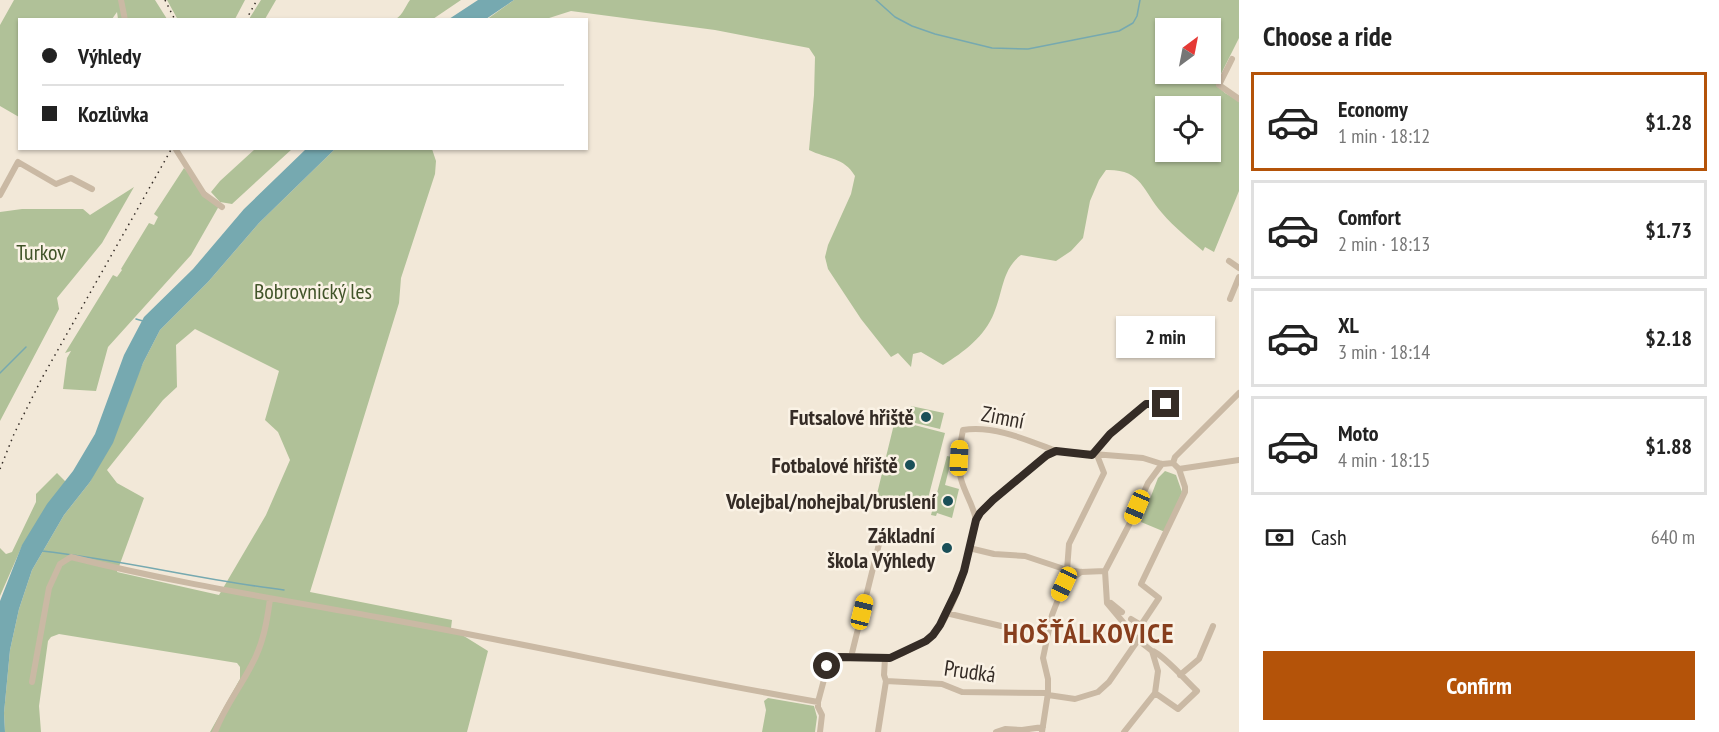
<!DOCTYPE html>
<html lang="en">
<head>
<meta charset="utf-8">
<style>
  :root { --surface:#fff; --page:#f6f6f6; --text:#222; --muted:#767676; --line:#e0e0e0; --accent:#b45309 }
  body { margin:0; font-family:"PT Sans Narrow",sans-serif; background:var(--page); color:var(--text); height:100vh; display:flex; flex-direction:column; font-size:22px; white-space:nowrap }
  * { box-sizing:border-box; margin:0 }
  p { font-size:20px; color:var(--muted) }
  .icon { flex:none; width:33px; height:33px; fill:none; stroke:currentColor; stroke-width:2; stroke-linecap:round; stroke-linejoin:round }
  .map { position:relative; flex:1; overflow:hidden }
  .panel { display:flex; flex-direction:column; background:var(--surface); width:480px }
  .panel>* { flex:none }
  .top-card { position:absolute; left:18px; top:18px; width:570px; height:132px; border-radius:0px; box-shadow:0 2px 4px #0004; display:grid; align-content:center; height:132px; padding:0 24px; background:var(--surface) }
  .needle { width:39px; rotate:32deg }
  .controls { position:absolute; left:1155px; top:18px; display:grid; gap:12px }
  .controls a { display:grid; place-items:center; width:66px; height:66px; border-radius:0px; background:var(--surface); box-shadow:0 2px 4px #0004; font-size:30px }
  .end { position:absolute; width:27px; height:27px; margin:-14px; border:8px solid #352c26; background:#fff; box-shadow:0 0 0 3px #fff }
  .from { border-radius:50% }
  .bubble { position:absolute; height:42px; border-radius:0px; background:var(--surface); box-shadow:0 2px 4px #0004; font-size:20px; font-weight:700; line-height:42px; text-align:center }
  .car { position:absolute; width:18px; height:36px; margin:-18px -9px; border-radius:8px; box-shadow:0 0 4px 2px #0007; background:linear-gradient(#f5c518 24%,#345 0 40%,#f5c518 0 76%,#345 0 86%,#f5c518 0) }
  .top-card b { display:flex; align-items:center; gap:21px; height:57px; font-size:22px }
  .top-card b+b { border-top:2px solid var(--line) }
  .top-card i { width:15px; height:15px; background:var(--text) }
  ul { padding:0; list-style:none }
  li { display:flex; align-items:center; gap:18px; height:99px; margin:0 12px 9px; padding:0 12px; border:3px solid var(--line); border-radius:0px }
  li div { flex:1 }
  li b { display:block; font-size:22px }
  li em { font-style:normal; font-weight:700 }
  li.current { border-color:var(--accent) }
  li>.icon { width:54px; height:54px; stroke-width:1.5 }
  h2 { padding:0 24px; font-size:27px; line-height:72px }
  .pay { display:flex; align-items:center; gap:15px; height:66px; padding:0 24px; font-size:22px }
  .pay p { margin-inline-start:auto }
  .primary-button { display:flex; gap:12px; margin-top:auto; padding:12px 24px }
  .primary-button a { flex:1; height:69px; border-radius:0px; background:var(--accent); color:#fff; font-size:24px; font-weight:700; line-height:69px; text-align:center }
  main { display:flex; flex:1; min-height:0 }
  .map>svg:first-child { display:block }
  .green { fill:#b0c198; fill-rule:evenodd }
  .water { fill:#76a9b0 }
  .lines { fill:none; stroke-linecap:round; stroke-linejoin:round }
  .stream { stroke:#76a9b0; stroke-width:1.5 }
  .minor { stroke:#cab9a4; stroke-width:6 }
  .rail { stroke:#352c26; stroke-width:1.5; stroke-dasharray:1.5 4.5; stroke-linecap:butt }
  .route { stroke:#352c26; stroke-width:8 }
  .poi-dot { fill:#1a4f58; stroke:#faf2e5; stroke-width:2 }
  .labels { text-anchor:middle; stroke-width:5; stroke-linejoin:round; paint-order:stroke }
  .park-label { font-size:22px; fill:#415429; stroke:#faf2e5 }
  .poi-label { font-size:22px; font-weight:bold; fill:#352c26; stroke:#faf2e5; text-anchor:end }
  .street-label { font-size:22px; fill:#352c26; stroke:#faf2e5 }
  .district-label { font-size:28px; font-weight:bold; letter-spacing:1.5px; fill:#873e1d; stroke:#faf2e5 }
</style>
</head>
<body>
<main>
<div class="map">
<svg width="1239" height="732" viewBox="0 0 1239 732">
  <rect width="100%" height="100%" fill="#f2e8d8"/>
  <path class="green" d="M14 0H155L167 19H118L117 12 112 19 20 20 19 117 0 106V25Z
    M167 0H245L235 19 178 20Z
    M261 0H276L265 19H249Z
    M410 0H461L433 19H396C403 14 405 7 410 0Z
    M514 0H1239V38L1216 84 1225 93 1239 101V191L1214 252 1205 247 1203 251C1189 239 1174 227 1162 213 1142 190 1142 169 1106 170L1099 180 1090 201 1083 238 1071 251 1056 261 1021 255C1002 269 1003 292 994 313 985 336 964 352 943 365L921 352 913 354 911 367 898 353 891 357 861 319 828 269 825 257 828 245 851 194 855 176C844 157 827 159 809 150L814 95 815 57 809 48 715 30 571 11 546 19 486 20ZM1166 28H1210V74H1166ZM1166 106H1210V152H1166Z
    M255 149H292L232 204 220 202 211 192 220 181Z
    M335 149H432L436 161 435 174 401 278 399 303 310 592 452 620 451 628 488 651 467 732H210L240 679V667L237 663 59 634 51 637 48 641 39 706 41 732H5L4 713 10 650 19 609 32 570 64 515 90 482 143 363 160 330 208 282 259 223ZM195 329 279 371 265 420 278 432 290 460 266 515 219 595 117 572 144 498 117 483 107 470 163 400 177 387 176 345Z
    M184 168 219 206 191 255 108 347 96 391 63 389 67 358 71 351 65 353 113 275 117 277 122 270 121 269 149 223 154 225 158 217 154 214Z
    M134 187 102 243 57 298 59 309 0 421V212L22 209H83L90 215Z
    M911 406 944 413 940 429 907 421Z
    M895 420 945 433 925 510 876 498Z
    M947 456 952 457 945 485 959 489 952 518 937 513 936 516 931 515Z
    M1165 471 1176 475 1182 492 1165 532 1141 522 1158 478Z
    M57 473 67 483 22 546 0 596V548L6 554 12 552 36 502V494Z
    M768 698 814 706 817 717 815 732H762L766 710 764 701Z"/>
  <path class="water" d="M478 0H514L486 19H449Z
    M306 149H335L259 223 208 282 160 330 143 363 113 443 90 482 64 515 32 570 19 609 10 650 4 713 5 732H0V601L22 545 47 504 73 471 95 434 124 355 144 317 193 269 244 209Z"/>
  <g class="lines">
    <path class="stream" d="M876 0 895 17 912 26 935 34 992 48 1028 49 1119 31 1133 23 1137 16 1140 0
      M136 319 143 321
      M0 373 26 347
      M42 551C123 560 202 580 284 590"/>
    <path class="minor" d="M121 0 125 20
      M1232 59 1219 85 1239 99
      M175 148 204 194 222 207
      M0 195 18 162 56 184 71 178 92 189
      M1229 261 1239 268
      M1230 299 1239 277
      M1092 455 1110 434 1146 404H1166
      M1173 463 1175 457 1239 393
      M1179 469 1239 460
      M976 520C973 504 965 494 961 479 956 463 960 446 963 430 994 425 1027 440 1056 451
      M969 548 994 554 1025 556 1067 570 1081 572 1105 571
      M1067 570 1069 544 1104 473 1097 455
      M1105 571 1107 603 1138 640 1152 651 1158 671 1155 693 1124 732
      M1105 571 1131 521 1148 483 1162 464
      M1111 603 1122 612
      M946 613 1001 626
      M1131 619 1141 625 1159 598 1141 584 1185 492V487L1179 469 1173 463
      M1153 651C1166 657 1185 680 1197 691L1178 709 1155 693
      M851 657 879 544
      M1180 675 1199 659 1213 626
      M886 681 942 684 962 692 1048 693
      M32 682 49 588 60 564 71 557C174 583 278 599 382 618 528 644 673 677 818 702
      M1048 695 1075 699 1098 692 1109 682 1138 640
      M215 732C224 708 239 689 251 666 263 645 267 622 270 599
      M820 732 822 715 818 707V702L829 661C839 652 864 658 878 658 889 659 899 656 909 650 917 646 926 642 932 636 958 608 968 556 976 520L984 508 993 499 1024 475 1036 463 1056 451 1143 458 1162 464 1173 463
      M878 732 886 681 884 675 885 658
      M996 732 1005 729 1022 730 1043 727
      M1042 732 1048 693V679L1043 658 1052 615 1064 584 1081 572"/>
    <path class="rail" d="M165 0 175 20
      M246 20 257 0
      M0 469 14 434 42 378 172 148"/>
  </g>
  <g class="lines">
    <path class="route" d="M827 666 830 659 837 657 890 658 926 641 933 635 940 625 956 592 964 571 976 520 980 513 993 500 1047 455 1056 451 1092 455 1110 434 1146 404H1166"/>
  </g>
  <g class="poi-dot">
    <circle cx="926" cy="417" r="6"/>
    <circle cx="910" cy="465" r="6"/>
    <circle cx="948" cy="501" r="6"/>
    <circle cx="947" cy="548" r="6"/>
  </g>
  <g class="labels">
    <g class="park-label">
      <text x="41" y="260">Turkov</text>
      <text x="313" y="299">Bobrovnický les</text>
    </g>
    <g class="poi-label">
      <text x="914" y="425">Futsalové hřiště</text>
      <text x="898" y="473">Fotbalové hřiště</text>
      <text x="936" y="509">Volejbal/nohejbal/bruslení</text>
      <text x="935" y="543">Základní<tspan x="935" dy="25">škola Výhledy</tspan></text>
    </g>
    <g class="street-label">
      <text transform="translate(1003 417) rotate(11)" y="8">Zimní</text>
      <text transform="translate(970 671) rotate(8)" y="8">Prudká</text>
    </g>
    <g class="district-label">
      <text x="1089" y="643">HOŠŤÁLKOVICE</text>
    </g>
  </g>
</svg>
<div class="controls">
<a><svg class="needle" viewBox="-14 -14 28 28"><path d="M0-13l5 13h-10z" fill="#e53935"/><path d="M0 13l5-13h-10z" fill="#767676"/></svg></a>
<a><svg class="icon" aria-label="locate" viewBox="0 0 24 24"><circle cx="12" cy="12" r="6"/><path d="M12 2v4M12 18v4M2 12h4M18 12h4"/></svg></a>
</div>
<i class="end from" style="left:827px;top:666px"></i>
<i class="end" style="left:1166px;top:404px"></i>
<div class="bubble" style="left:1116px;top:316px;width:99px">2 min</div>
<i class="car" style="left:959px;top:458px;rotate:3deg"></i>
<i class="car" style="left:1137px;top:507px;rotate:203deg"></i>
<i class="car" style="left:1064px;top:584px;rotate:205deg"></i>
<i class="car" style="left:862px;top:612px;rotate:14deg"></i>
<div class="top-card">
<b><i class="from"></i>Výhledy</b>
<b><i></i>Kozlůvka</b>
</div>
</div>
<section class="panel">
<h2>Choose a ride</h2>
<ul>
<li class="current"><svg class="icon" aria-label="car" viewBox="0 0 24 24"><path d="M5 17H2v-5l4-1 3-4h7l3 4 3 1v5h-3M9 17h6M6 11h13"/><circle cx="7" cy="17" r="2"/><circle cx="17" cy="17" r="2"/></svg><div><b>Economy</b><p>1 min · 18:12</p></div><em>$1.28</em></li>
<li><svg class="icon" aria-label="car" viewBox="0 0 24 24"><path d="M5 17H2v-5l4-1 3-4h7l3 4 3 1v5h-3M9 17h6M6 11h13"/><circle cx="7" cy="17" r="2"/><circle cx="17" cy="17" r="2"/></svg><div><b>Comfort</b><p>2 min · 18:13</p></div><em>$1.73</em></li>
<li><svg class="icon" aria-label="car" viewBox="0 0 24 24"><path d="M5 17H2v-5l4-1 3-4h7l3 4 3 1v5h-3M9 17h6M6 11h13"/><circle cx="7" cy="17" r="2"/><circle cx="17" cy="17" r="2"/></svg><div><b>XL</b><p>3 min · 18:14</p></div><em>$2.18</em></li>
<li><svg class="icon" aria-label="car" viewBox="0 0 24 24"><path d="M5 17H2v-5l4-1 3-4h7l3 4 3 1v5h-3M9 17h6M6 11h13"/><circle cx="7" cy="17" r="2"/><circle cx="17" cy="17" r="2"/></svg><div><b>Moto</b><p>4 min · 18:15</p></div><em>$1.88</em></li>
</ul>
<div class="pay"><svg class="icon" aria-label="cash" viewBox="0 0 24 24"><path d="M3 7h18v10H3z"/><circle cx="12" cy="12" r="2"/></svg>Cash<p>640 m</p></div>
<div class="primary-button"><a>Confirm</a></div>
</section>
</main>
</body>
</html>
